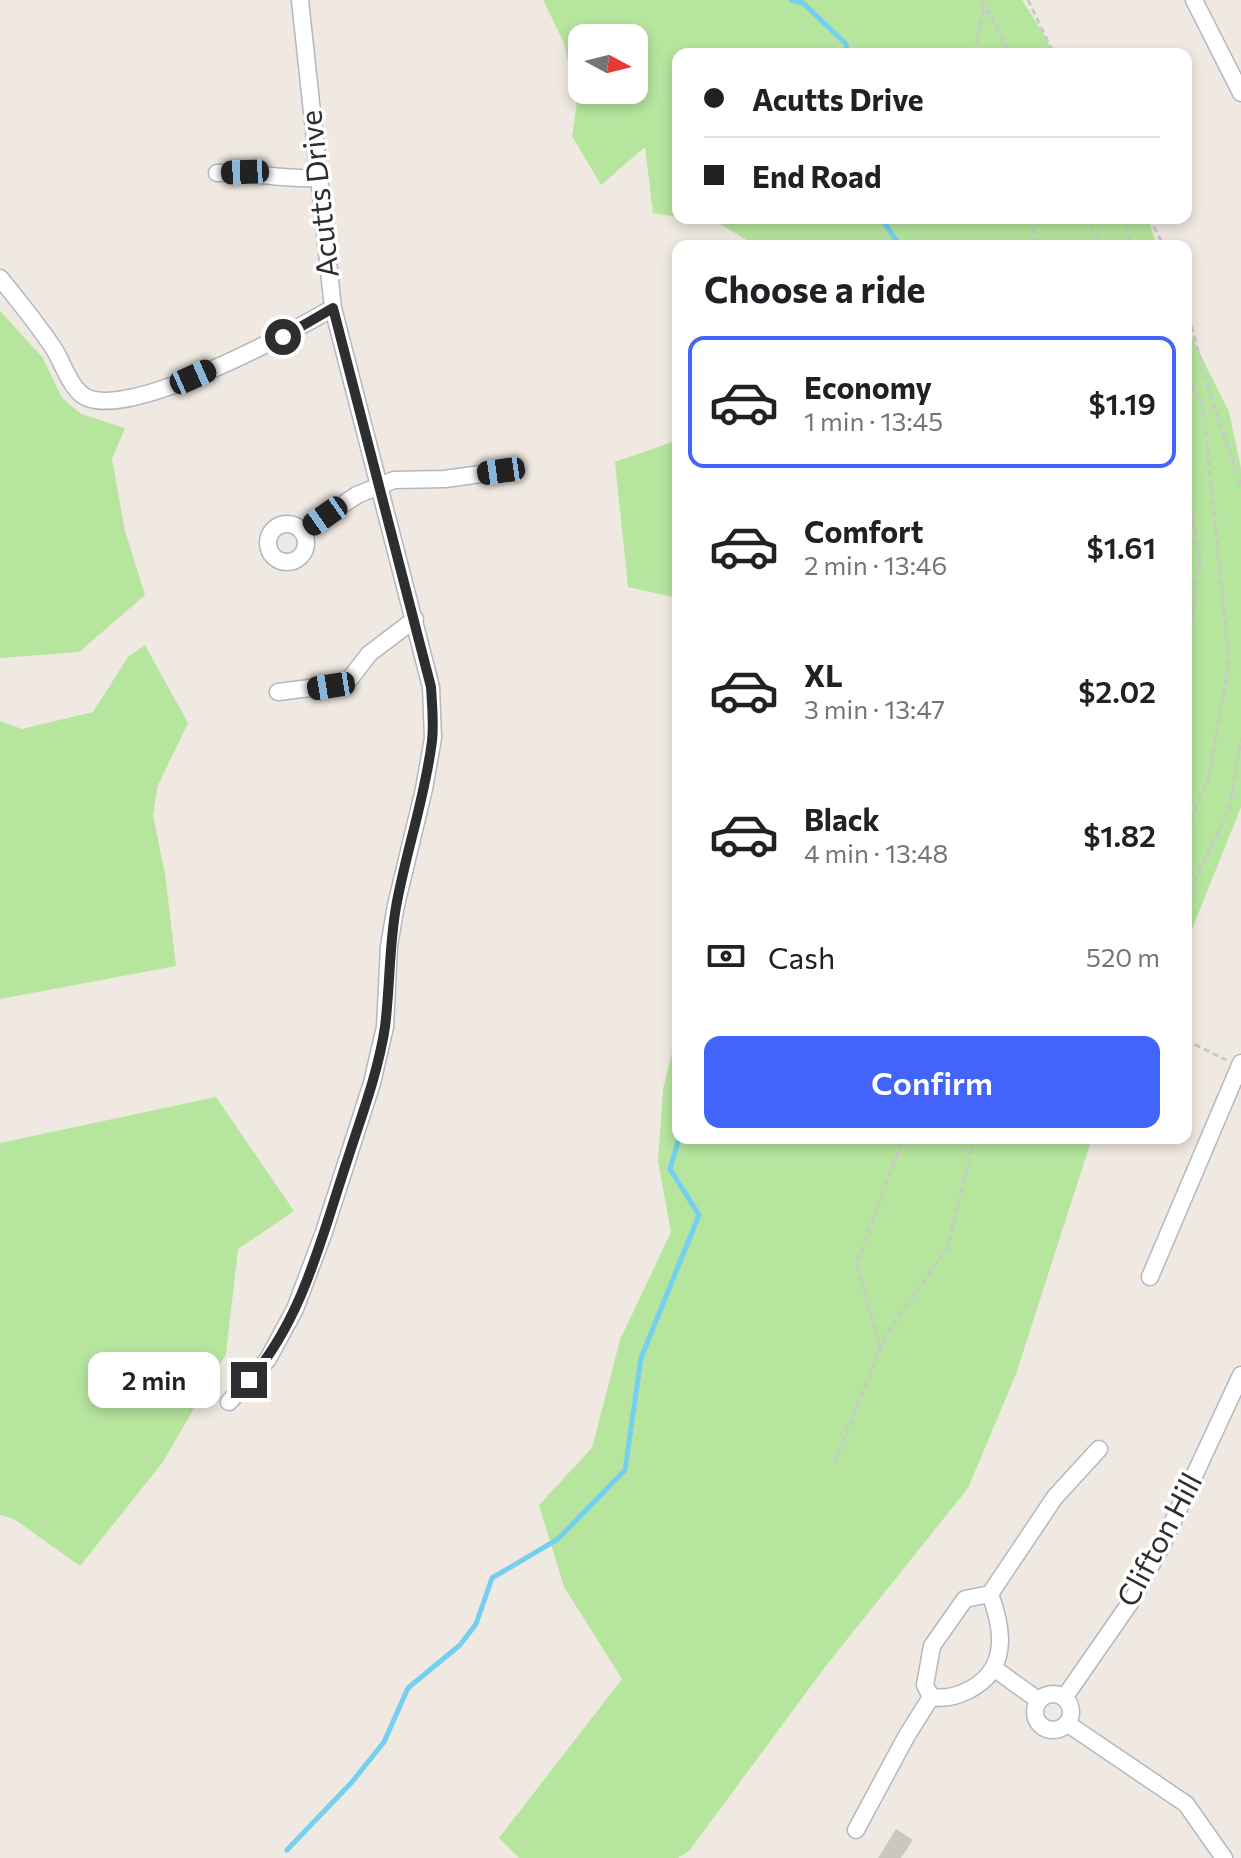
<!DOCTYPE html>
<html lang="en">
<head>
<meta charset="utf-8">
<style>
  :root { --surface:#fff; --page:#f6f6f6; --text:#202124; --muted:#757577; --line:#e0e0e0; --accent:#4264fb }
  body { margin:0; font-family:Commissioner,sans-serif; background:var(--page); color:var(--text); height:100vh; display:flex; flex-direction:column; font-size:30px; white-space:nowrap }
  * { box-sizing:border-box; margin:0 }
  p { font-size:26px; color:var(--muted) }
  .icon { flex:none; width:44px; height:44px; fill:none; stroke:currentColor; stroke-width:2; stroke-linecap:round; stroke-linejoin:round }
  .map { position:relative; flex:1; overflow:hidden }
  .panel { position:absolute; left:672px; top:240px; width:520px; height:904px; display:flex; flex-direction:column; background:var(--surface); border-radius:16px; box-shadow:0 4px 12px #0003 }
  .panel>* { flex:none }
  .banner { position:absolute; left:672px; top:48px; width:520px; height:176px; border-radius:16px; box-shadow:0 4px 12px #0003; display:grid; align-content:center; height:176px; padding:0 32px; background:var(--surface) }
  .needle { width:52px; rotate:97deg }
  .tools { position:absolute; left:568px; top:24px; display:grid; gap:16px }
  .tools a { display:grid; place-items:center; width:80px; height:80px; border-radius:16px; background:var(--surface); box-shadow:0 4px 12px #0003; font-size:40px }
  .end { position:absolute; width:36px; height:36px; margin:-18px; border:10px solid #2e2e2e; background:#fff; box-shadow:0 0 0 4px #fff }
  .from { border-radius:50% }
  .bubble { position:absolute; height:56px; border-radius:16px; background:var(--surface); box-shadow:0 4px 12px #0003; font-size:26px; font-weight:600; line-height:56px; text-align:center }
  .car { position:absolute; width:24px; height:48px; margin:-24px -12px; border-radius:10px; box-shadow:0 0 6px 2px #0007; background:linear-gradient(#222 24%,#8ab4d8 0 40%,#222 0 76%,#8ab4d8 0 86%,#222 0) }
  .banner b { display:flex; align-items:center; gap:28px; height:76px; font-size:30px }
  .banner b+b { border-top:2px solid var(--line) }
  .banner i { width:20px; height:20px; background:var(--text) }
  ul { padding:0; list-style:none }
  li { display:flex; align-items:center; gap:24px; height:132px; margin:0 16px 12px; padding:0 16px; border:4px solid transparent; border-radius:16px }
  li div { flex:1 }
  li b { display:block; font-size:30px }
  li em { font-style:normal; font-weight:600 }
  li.on { border-color:var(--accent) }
  li>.icon { width:72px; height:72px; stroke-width:1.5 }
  h2 { padding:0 32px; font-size:36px; line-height:96px }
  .pay { display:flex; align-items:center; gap:20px; height:88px; padding:0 32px; font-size:30px }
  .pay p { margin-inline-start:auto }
  .primary-button { display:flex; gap:16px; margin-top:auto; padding:16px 32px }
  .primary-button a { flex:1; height:92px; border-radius:16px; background:var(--accent); color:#fff; font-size:32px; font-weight:600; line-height:92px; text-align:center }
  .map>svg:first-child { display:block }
  .green { fill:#b6e59e; fill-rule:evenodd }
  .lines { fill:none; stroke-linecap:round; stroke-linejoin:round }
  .stream { stroke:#75cff0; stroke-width:5 }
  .building { fill:#cbc7bf }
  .minor-casing { stroke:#b4b7c1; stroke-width:19 }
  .path { stroke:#c9c9c9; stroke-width:3; stroke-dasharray:6 4; stroke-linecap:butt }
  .minor { stroke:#fff; stroke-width:16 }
  .route { stroke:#2e2e2e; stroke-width:10 }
  .labels { text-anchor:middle; stroke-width:7; stroke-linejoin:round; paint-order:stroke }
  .street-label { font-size:30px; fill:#2e2e2e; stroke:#fff }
</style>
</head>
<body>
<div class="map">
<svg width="1241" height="1858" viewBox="0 0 1241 1858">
  <rect width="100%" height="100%" fill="#efe9e1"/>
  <path class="green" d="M543 0H1022L1047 39 1052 54H678V217L653 213 645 147 601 185 572 136 577 102 564 43ZM582 38H634V90H582Z
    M685 218H1148L1157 246H757L718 223Z
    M0 311 43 358 62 398 81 414 125 428 112 459 125 531 145 595 79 652 0 658Z
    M1186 325 1229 412 1241 468V807L1186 944Z
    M678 440V598L628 587 615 462Z
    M145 645 188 723 158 785 153 815 165 874 176 966 0 999V721L22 729 93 712 128 657Z
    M678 1028V1138H1092L1016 1374 968 1488 825 1667 689 1851 678 1858H519L499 1838 622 1679 564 1587 539 1505 592 1448 620 1340 671 1232 658 1161 663 1090Z
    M216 1097 294 1211 238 1249 226 1354 162 1463 80 1566 14 1519 0 1515V1143Z"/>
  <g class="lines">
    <path class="stream" d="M791 0 803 3 846 44 847 54
      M881 218 900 246
      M287 1850 352 1782 384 1742 408 1688 460 1645 476 1624 492 1578 558 1539 625 1470 641 1358 699 1215 670 1169 679 1138"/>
  </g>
  <path class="building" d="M896 1829 913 1840 901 1858H878Z"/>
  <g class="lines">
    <defs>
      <path id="minor" d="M1194 0 1241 93
        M217 173C251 171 283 180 317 178
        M0 278C18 300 36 322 52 346 62 360 67 381 80 393 116 429 293 331 333 308
        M268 543a19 19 0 1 1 38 0a19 19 0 1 1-38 0Z
        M302 532 357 495 394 480 445 479 509 470
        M278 692 342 684 349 680 369 654 415 619
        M1150 1277 1241 1063
        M229 1402 268 1359 295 1309 324 1232 372 1083 385 1027 389 946 396 905 424 789 433 738 431 687 333 308 300 0
        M995 1669 1038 1700
        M1035 1712a18 18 0 1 1 36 0a18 18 0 1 1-36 0Z
        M931 1697 925 1685 932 1646 965 1599 990 1594 1055 1497 1099 1449
        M931 1697C945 1699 955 1697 967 1691 1009 1671 1004 1631 990 1594
        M1064 1698 1132 1600 1161 1547 1241 1375
        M1068 1724 1186 1804 1224 1858
        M856 1830 906 1737 931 1697"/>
    </defs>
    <use href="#minor" class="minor-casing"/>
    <path class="path" d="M982 0 1010 54
      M1028 0 1054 54
      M974 54 984 9
      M1032 218 1036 246
      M1085 218 1101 246
      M1121 218 1132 246
      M1149 218 1164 246
      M1186 307 1210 394 1241 485
      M1186 375 1203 404 1229 662 1208 781 1186 829
      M1186 481 1200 558 1186 666
      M1186 900 1230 806 1241 739
      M1186 1040 1226 1060
      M880 1348 857 1263 903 1138
      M835 1462 885 1336 948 1247 974 1138"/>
    <use href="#minor" class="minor"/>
  </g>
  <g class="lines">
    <path class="route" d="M249 1380C302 1321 322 1236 347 1161 361 1117 378 1073 385 1027 390 987 389 947 396 907 406 851 425 798 432 741 434 724 432 705 431 687L333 308 283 337"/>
  </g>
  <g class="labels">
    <g class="street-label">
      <text transform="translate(320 194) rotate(-96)" y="10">Acutts Drive</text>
      <text transform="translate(1160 1540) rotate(-62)" y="10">Clifton Hill</text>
    </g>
  </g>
</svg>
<div class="tools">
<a><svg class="needle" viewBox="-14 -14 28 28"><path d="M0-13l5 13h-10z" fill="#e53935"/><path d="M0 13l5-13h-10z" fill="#757577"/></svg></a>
</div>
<i class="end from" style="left:283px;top:337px"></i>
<i class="end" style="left:249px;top:1380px"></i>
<div class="bubble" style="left:88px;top:1352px;width:132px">2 min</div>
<i class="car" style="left:245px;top:172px;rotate:268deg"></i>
<i class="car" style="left:193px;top:377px;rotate:66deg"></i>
<i class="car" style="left:501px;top:471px;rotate:262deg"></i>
<i class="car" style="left:325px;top:516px;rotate:235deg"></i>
<i class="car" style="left:331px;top:686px;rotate:261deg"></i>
<div class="banner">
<b><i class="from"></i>Acutts Drive</b>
<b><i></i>End Road</b>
</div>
<section class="panel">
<h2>Choose a ride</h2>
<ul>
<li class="on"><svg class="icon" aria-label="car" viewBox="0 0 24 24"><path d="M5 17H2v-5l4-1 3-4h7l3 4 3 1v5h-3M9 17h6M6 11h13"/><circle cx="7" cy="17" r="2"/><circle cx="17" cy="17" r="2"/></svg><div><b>Economy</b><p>1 min · 13:45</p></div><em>$1.19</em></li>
<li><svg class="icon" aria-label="car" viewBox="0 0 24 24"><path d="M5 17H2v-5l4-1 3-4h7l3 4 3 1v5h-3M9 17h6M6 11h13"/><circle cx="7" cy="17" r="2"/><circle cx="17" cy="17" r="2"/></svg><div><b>Comfort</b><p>2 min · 13:46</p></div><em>$1.61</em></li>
<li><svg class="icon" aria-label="car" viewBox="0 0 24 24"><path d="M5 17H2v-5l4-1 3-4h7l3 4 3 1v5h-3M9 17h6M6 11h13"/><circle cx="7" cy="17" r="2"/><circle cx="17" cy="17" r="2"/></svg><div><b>XL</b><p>3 min · 13:47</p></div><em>$2.02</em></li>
<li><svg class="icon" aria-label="car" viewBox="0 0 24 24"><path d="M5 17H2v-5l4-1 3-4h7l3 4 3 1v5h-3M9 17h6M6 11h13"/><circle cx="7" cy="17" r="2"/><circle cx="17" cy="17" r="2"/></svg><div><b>Black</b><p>4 min · 13:48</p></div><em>$1.82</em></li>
</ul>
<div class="pay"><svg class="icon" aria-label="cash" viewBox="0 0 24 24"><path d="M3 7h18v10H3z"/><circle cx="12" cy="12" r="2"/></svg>Cash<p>520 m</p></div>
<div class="primary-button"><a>Confirm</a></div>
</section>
</div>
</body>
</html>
